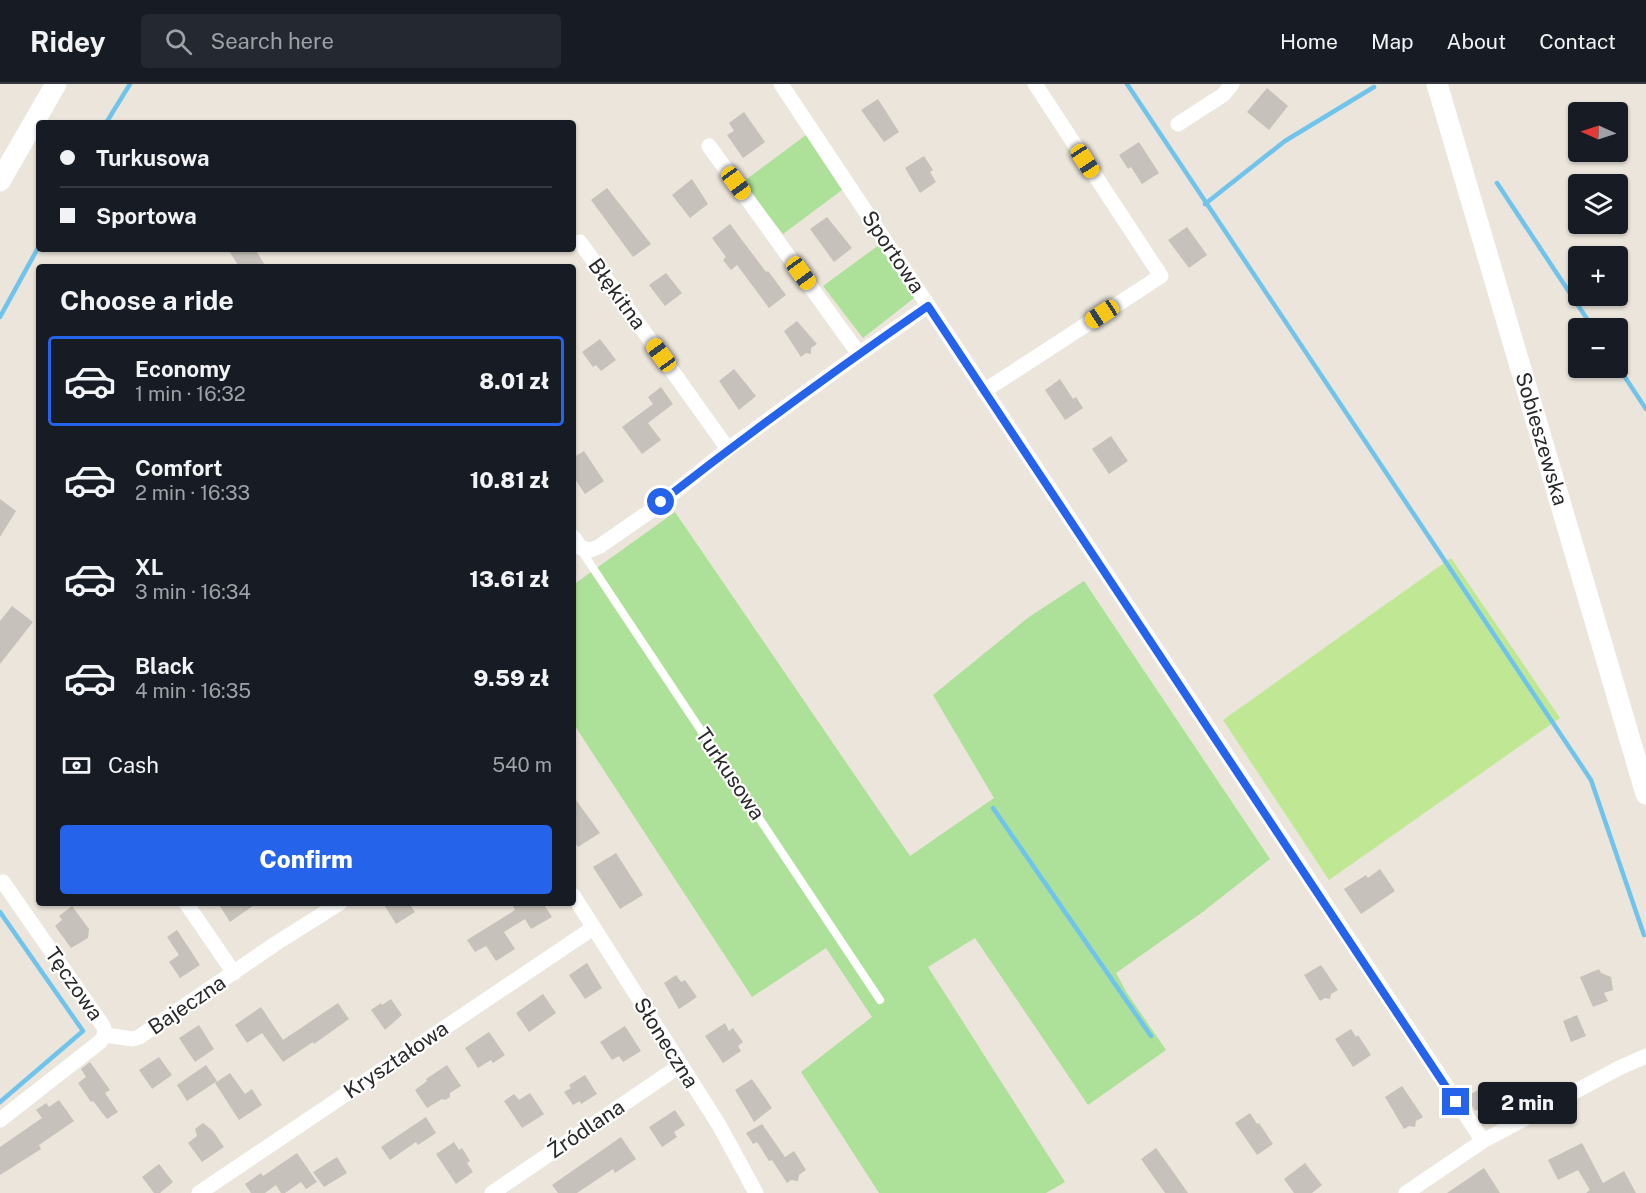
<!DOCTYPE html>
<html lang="en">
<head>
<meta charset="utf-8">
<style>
  :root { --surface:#171b24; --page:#242831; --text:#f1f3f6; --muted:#9ea1a6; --line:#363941; --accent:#2563eb }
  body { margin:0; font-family:"Public Sans",sans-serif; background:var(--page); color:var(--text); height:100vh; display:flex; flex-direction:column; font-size:22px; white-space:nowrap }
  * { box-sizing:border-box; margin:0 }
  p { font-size:20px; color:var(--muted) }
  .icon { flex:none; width:33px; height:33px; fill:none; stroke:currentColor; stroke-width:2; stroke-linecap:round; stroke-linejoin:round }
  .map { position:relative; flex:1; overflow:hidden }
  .details { position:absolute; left:36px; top:180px; width:540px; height:642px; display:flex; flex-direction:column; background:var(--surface); border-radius:6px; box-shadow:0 2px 4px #0004 }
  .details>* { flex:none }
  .guide { position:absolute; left:36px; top:36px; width:540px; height:132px; border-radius:6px; box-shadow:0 2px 4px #0004; display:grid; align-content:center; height:132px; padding:0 24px; background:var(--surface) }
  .needle { width:39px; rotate:273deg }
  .fabs { position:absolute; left:1568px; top:18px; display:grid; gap:12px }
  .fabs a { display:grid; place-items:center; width:60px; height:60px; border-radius:6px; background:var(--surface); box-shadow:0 2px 4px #0004; font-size:30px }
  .end { position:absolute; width:27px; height:27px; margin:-14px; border:8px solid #2563eb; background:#fff; box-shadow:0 0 0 3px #fff }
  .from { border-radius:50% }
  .bubble { position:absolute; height:42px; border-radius:6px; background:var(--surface); box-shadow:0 2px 4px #0004; font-size:20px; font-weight:800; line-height:42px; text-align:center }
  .car { position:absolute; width:18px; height:36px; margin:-18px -9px; border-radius:8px; box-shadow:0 0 4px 2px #0007; background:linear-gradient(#f5c518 24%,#345 0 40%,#f5c518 0 76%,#345 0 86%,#f5c518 0) }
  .guide b { display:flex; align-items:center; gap:21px; height:57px; font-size:22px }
  .guide b+b { border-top:2px solid var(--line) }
  .guide i { width:15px; height:15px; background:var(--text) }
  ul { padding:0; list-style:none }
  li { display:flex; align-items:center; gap:18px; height:90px; margin:0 12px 9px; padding:0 12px; border:3px solid transparent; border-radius:6px }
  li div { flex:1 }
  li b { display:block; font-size:22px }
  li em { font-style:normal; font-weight:800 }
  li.selected { border-color:var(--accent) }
  li>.icon { width:54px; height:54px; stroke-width:1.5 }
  h2 { padding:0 24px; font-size:27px; line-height:72px }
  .pay { display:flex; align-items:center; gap:15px; height:66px; padding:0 24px; font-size:22px }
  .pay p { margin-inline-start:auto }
  .button { display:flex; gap:12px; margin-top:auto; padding:12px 24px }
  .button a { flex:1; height:69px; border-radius:6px; background:var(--accent); color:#fff; font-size:24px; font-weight:800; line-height:69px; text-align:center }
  header { display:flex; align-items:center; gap:36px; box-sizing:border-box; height:84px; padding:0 30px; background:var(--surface); border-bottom:2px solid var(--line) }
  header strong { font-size:28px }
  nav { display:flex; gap:33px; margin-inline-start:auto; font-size:21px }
  .search { width:420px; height:54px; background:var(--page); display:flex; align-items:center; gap:15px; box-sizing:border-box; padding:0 21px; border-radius:6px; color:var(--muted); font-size:22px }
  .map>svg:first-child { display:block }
  .green { fill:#ade098 }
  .pitch { fill:#c0e894 }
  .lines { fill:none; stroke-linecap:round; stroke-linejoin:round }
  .stream { stroke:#70c4eb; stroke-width:4.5 }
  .building { fill:#c6c2bb }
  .lane { stroke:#fff; stroke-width:8 }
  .street { stroke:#fff; stroke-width:15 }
  .secondary { stroke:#fff; stroke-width:21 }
  .route { stroke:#2563eb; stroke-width:8 }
  .labels { text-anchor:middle; stroke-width:4.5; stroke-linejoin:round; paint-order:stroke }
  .street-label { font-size:21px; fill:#292929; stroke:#fff }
</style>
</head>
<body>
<header>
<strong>Ridey</strong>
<div class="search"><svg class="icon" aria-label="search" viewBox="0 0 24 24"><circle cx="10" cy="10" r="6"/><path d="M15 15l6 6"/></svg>Search here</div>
<nav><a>Home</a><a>Map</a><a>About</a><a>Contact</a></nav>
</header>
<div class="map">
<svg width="1646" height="1109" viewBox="0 0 1646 1109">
  <rect width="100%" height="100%" fill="#ebe5db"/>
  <path class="green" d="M806 51 842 106 783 150 743 98Z
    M879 161 914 214 863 254 823 202Z
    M675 428 910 772 994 714 933 611 1029 533 1084 497 1270 775 1204 827 1116 889 1127 909 1166 966 1088 1021 975 854 928 883 1065 1098 1046 1109H879L801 988 872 933 826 864 752 913 573 639V501Z"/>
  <path class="pitch" d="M1451 474 1560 634 1329 796 1223 636Z"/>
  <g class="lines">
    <path class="stream" d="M1127 0 1591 696 1644 851
      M106 39 130 0
      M1497 99 1593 244
      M1205 120 1285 57 1374 3
      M0 233 39 162
      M1617 281 1646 325
      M993 724 1151 952
      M0 828 83 947 0 1018"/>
  </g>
  <path class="building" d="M1267 4 1288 22 1269 46 1247 28Z
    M878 15 899 48 884 58 861 26Z
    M744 28 765 58 743 74 727 51 734 47 729 39Z
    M1139 58 1159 89 1142 100 1131 83 1128 85 1119 71Z
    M924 72 933 86 930 88 936 98 920 109 905 84Z
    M692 95 708 120 690 134 672 111Z
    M607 104 651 160 633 173 591 116Z
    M827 133 852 164 834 178 810 145Z
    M730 140 766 188 768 187 786 211 769 224 737 181 731 186 723 176 726 173 712 154Z
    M1187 143 1207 171 1189 184 1168 156Z
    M228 165H255L266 183H239Z
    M666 189 682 209 665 222 649 201Z
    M797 237 817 260 811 264V270L806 269 801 273 784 247Z
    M600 255 616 276 601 287 596 281 593 283 582 268Z
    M734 285 756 312 739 326 719 297Z
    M1060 295 1073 315 1076 313 1083 324 1065 336 1045 306Z
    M661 303 673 320 648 339 661 356 642 370 622 343 653 320 648 313Z
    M1111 352 1128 377 1109 390 1092 365Z
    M584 367 604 397 585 410 573 392V374Z
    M0 415 16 427 0 453Z
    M12 522 33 538 0 580V537Z
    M573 712 600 749 578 763 573 755Z
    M616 769 643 811 620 825 593 783Z
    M1380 785 1395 807 1361 830 1344 805 1366 791 1368 794Z
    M218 819H257L230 838Z
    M383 819H409L415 828 396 840Z
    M511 819H543L552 833 531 845 525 835 504 848 515 865 496 877 486 862 475 868 467 856 515 826Z
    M72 822 89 845 88 854 71 864 55 842 62 836 59 832Z
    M177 846 200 881 180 894 169 878 179 871 167 853Z
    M587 879 602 904 585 915 569 891Z
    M1321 881 1338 906 1331 910 1330 915 1325 914 1320 917 1304 891Z
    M1599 885 1601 889 1611 893 1613 906 1604 909 1608 917 1593 923 1580 893Z
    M676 891 681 898 685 896 697 913 679 925 664 899Z
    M543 910 556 929 529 948 516 929Z
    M391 915 402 931 385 946 371 926 381 919 382 921Z
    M338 919 349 935 314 960 313 958 283 978 262 949 247 959 235 941 261 923 283 956Z
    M1577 931 1586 952 1571 958 1563 937Z
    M725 939 729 947 733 944 743 958 738 962 741 967 723 979 705 952Z
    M199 941 214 965 195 978 179 954Z
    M625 942 641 967 623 978 619 972 612 976 600 958Z
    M1351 945 1356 953 1358 951 1371 971 1353 983 1335 955Z
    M489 948 505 971 493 979 491 976 478 984 465 964Z
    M159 973 172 991 152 1005 139 986Z
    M90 978 110 1006 105 1009 118 1028 107 1035 93 1017 91 1018 78 999 86 993 81 985Z
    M206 981 217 997 187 1017 177 1001Z
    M447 981 461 1002 450 1009V1013L445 1016 442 1015 427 1024 415 1006 427 997 426 995Z
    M230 989 245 1010 252 1005 262 1021 239 1036 215 999Z
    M585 991 597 1010 581 1020 580 1017 573 1021 564 1008 571 1004 569 1001Z
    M752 995 772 1024 754 1038 735 1006Z
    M1402 1002 1423 1033 1416 1037 1415 1043 1409 1042 1404 1045 1385 1013Z
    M1487 1002 1495 1017 1475 1027 1466 1012Z
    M530 1009 544 1030 522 1044 504 1017 514 1010 519 1016Z
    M59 1016 74 1037 39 1061 41 1065 0 1091V1063L42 1034 36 1026 46 1019 49 1023Z
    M675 1026 685 1041 674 1048 677 1053 662 1063 649 1043Z
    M1250 1029 1257 1040 1259 1039 1273 1060 1257 1071 1235 1039Z
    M426 1033 436 1049 418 1061 416 1058 390 1076 381 1063Z
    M203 1039 213 1047 224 1063 202 1078 188 1059 197 1052 195 1045Z
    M762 1040 785 1073 794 1067 806 1086 799 1091 798 1097 791 1096 787 1099 772 1076 769 1077 757 1058 753 1060 746 1049Z
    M621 1053 636 1075 615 1089 613 1085 577 1109H558L552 1101Z
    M454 1058 459 1066 462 1064 470 1077 467 1079 473 1088 456 1100 436 1070Z
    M1582 1059 1603 1099 1624 1087 1636 1109H1586L1590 1106 1578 1086 1558 1096 1548 1076Z
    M1156 1064 1174 1089 1188 1109H1165L1141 1075Z
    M297 1069 317 1098 306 1105 301 1098 285 1109H281L276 1101 265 1109H251L245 1100 261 1089 263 1092Z
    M337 1073 347 1089 324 1103 313 1088Z
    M1305 1079 1322 1101 1312 1109H1294L1284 1095Z
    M159 1080 173 1098 160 1109H154L142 1093Z
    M1484 1084 1500 1109H1447Z"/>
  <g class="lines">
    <path class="lane" d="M581 466 880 916"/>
    <path class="street" d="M781 0 1483 1057
      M1178 40 1223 11 1232 0
      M709 62 859 270 928 222
      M580 158 728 365
      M984 307 1161 192 1035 0
      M573 453 581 464 591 466 600 462 656 423 728 365 859 270
      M573 811 719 1041 756 1109
      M186 819 234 889
      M105 951 133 955 139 953 275 860 340 819
      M0 1036 101 957C107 948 105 944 99 936L3 798
      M199 1109 593 844
      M492 1109 681 981
      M1406 1109 1483 1057 1619 984 1646 972"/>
    <g class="secondary">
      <path id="s1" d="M1437 0 1646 710"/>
      <path d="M0 97 56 0"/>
    </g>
  </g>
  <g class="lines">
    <path class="route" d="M661 418C748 350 837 285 928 222L1456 1018"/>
  </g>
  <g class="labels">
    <g class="street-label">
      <text transform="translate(893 168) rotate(56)" y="7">Sportowa</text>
      <text transform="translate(617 210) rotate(54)" y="7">Błękitna</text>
      <text dy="7" stroke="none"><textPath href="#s1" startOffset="370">Sobieszewska</textPath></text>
      <text transform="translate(730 690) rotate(56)" y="7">Turkusowa</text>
      <text transform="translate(74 900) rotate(55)" y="7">Tęczowa</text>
      <text transform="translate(187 921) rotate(-34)" y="7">Bajeczna</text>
      <text transform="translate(666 959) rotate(58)" y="7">Słoneczna</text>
      <text transform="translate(396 976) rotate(-34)" y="7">Kryształowa</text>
      <text transform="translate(586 1045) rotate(-34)" y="7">Źródlana</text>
    </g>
  </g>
</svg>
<div class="fabs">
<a><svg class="needle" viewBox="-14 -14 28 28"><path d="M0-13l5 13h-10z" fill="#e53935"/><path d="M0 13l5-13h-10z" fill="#9ea1a6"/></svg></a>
<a><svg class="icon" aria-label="layers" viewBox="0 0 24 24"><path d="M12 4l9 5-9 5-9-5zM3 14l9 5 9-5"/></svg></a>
<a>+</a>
<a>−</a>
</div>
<i class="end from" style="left:661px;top:418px"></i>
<i class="end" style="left:1456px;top:1018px"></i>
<div class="bubble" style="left:1478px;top:998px;width:99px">2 min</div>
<i class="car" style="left:1085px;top:77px;rotate:147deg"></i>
<i class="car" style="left:736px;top:99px;rotate:144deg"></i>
<i class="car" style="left:801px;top:189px;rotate:144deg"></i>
<i class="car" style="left:1102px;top:230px;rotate:237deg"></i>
<i class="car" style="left:661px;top:271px;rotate:324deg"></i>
<div class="guide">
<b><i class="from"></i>Turkusowa</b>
<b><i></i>Sportowa</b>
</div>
<section class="details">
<h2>Choose a ride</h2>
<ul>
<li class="selected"><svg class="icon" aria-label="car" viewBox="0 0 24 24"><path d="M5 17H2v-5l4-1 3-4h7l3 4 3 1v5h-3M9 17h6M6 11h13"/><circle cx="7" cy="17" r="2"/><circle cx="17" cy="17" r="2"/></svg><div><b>Economy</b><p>1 min · 16:32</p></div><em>8.01 zł</em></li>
<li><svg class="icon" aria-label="car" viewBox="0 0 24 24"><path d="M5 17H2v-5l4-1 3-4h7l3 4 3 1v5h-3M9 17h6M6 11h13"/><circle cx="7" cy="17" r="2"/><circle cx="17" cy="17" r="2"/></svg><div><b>Comfort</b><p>2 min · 16:33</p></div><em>10.81 zł</em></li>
<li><svg class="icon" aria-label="car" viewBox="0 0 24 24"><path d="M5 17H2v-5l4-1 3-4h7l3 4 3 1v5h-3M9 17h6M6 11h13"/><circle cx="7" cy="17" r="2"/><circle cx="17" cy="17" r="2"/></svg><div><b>XL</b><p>3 min · 16:34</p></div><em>13.61 zł</em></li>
<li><svg class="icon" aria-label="car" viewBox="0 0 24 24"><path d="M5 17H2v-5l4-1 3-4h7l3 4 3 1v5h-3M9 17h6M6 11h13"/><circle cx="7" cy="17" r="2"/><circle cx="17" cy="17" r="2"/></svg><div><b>Black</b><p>4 min · 16:35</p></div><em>9.59 zł</em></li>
</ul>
<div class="pay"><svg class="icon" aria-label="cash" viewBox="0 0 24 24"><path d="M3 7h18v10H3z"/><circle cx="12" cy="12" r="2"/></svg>Cash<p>540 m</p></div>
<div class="button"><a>Confirm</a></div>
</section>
</div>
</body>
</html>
